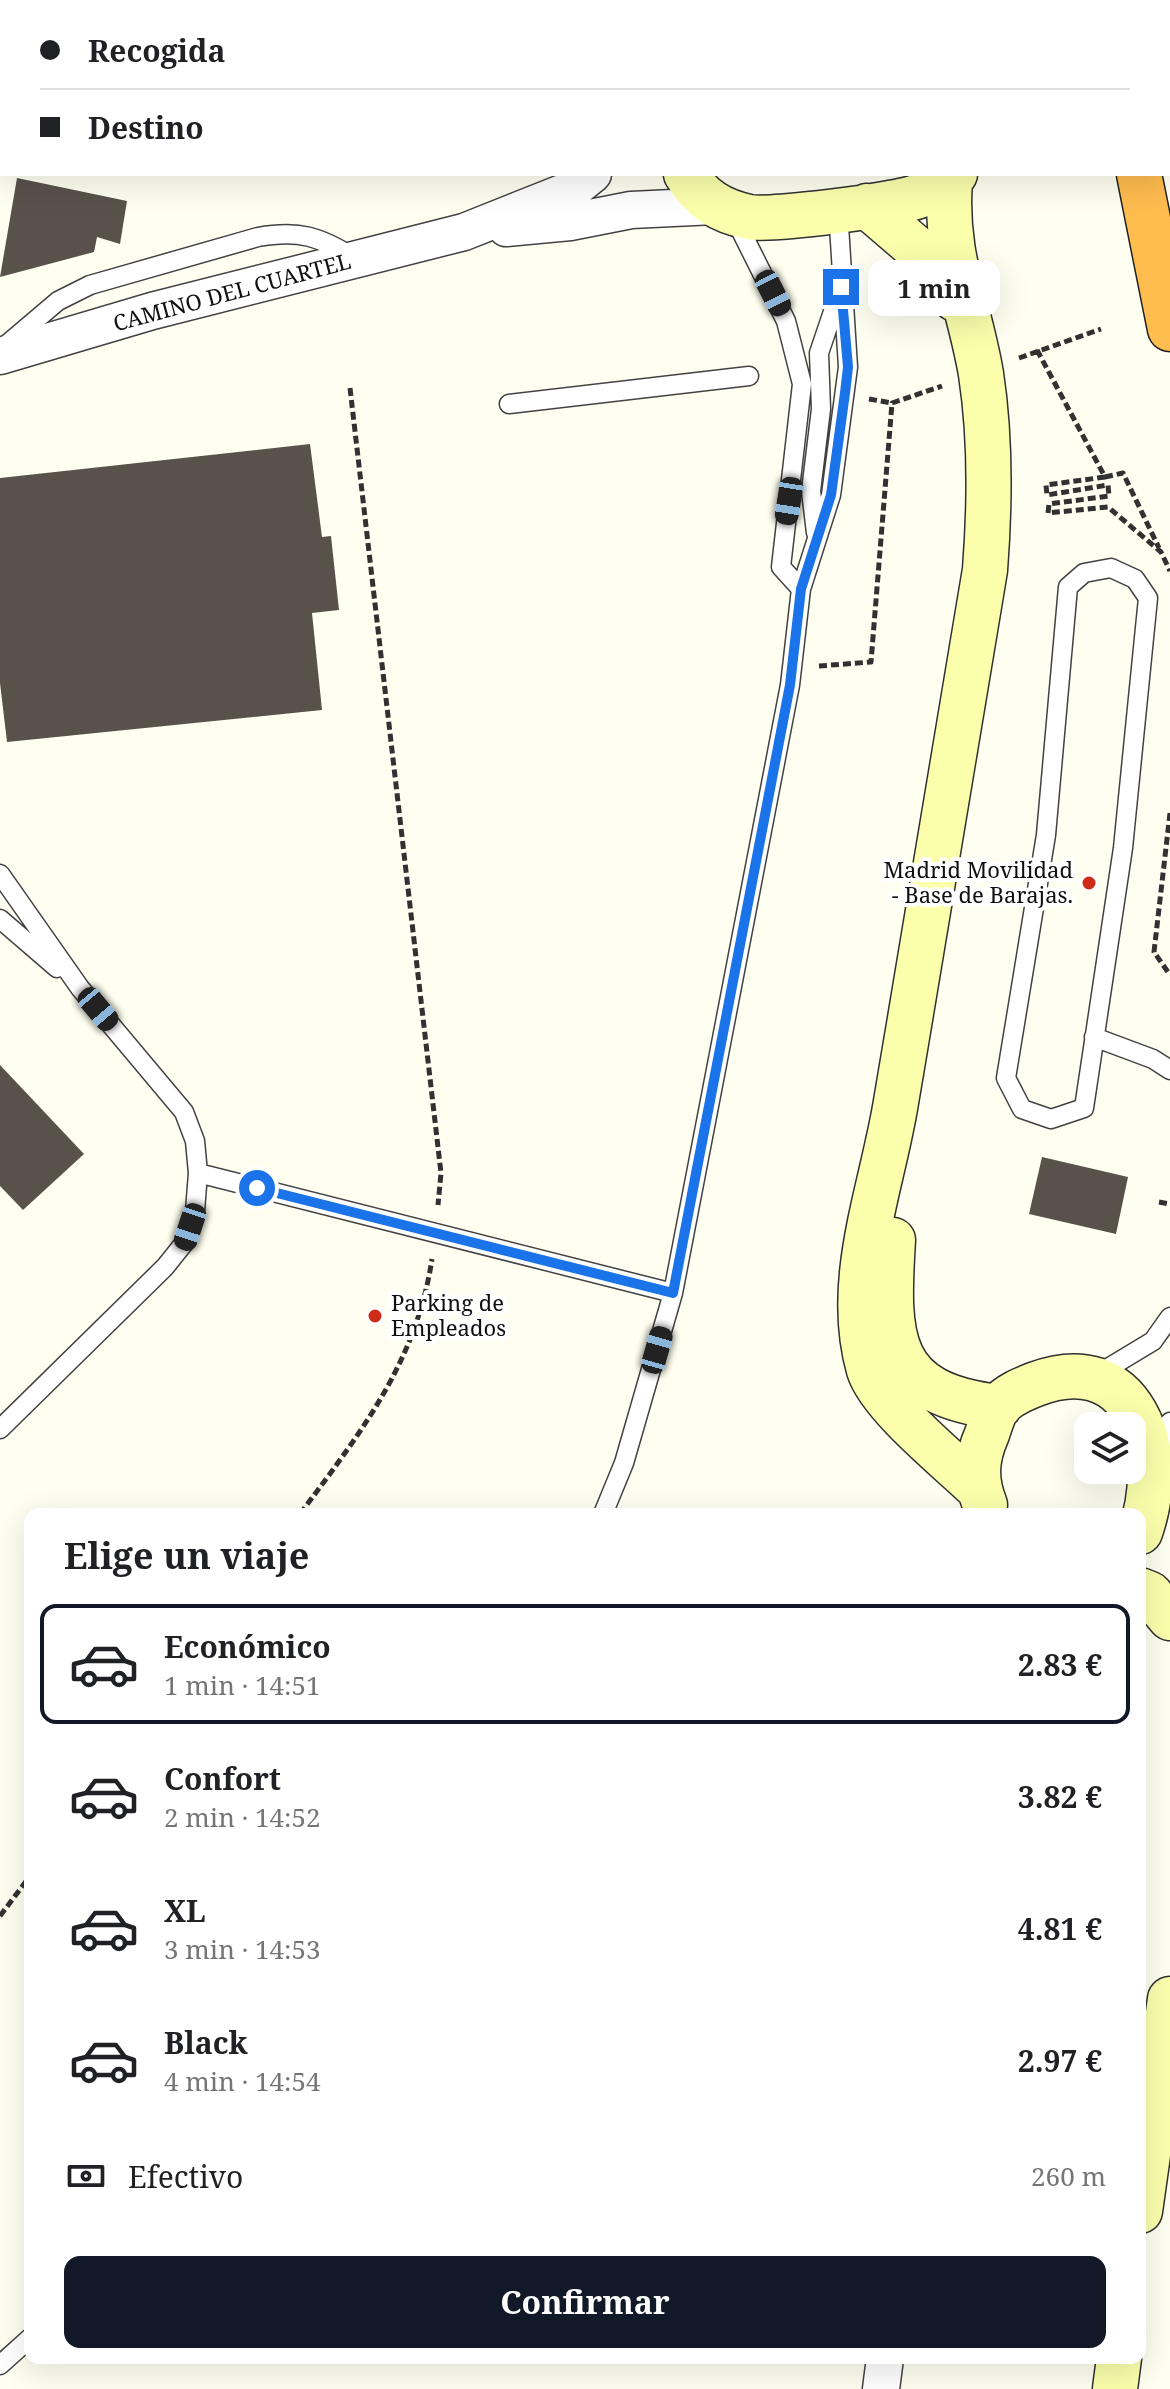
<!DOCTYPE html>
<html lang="es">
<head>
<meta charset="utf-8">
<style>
  :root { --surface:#fff; --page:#f2f2f2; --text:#202124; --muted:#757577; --line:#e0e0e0; --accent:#111827 }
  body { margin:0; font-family:"Noto Serif",serif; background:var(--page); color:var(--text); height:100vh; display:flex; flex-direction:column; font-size:30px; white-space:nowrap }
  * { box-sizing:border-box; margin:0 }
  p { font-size:26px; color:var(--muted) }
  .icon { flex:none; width:44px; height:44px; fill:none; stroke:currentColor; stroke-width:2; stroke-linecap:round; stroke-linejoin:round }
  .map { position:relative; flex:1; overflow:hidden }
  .drawer { position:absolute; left:24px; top:1508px; width:1122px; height:856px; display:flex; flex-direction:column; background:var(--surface); border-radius:16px; box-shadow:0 8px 32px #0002 }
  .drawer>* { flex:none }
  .banner { position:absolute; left:0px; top:0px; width:1170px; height:176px; box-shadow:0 8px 32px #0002; display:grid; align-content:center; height:176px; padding:0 40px; background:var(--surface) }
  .buttons { position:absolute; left:1074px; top:1412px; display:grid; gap:16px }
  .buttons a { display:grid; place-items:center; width:72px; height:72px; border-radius:16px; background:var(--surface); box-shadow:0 8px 32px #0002; font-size:40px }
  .end { position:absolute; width:36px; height:36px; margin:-18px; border:10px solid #1a73e8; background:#fff; box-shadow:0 0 0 4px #fff }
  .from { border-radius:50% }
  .bubble { position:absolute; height:56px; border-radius:16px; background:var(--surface); box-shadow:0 8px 32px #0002; font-size:26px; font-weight:700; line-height:56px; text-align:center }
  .car { position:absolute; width:24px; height:48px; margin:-24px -12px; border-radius:10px; box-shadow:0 0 6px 2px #0007; background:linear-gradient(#222 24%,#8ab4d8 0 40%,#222 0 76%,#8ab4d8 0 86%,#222 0) }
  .banner b { display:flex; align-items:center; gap:28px; height:76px; font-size:30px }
  .banner b+b { border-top:2px solid var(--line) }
  .banner i { width:20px; height:20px; background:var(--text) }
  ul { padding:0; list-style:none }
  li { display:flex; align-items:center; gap:24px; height:120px; margin:0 16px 12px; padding:0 24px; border:4px solid transparent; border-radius:16px }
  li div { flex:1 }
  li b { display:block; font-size:30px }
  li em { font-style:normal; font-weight:700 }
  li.current { border-color:var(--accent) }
  li>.icon { width:72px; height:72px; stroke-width:1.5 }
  h2 { padding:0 40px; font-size:36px; line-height:96px }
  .pay { display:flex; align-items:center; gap:20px; height:88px; padding:0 40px; font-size:30px }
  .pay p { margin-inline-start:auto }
  .button { display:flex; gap:16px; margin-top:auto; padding:16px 40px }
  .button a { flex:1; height:92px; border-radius:16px; background:var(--accent); color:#fff; font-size:32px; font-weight:700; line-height:92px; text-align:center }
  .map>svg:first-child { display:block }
  .building { fill:#59524a }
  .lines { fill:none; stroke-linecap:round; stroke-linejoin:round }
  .lane-casing { stroke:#424242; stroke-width:21 }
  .street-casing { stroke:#424242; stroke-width:39 }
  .secondary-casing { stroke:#313131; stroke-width:47 }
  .highway-casing { stroke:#202020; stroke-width:47 }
  .path { stroke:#313131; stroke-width:5; stroke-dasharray:8 4; stroke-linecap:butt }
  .lane { stroke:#fff; stroke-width:18 }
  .street { stroke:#fff; stroke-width:36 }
  .secondary { stroke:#fbffac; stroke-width:44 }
  .highway { stroke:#ffbc4f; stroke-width:44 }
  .route { stroke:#1a73e8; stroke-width:10 }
  .poi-dot { fill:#cf2c18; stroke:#fff; stroke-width:3 }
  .labels { text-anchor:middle; stroke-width:8; stroke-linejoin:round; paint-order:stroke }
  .street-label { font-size:22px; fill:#0f0f0f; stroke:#fff }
  .poi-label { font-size:22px; fill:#0f0f0f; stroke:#fff; text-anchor:end }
</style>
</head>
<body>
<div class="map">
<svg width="1170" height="2389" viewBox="0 0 1170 2389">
  <rect width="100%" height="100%" fill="#fffff1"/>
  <path class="building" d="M17 178 127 201 120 244 97 237 94 252 0 277Z
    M310 444 322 537 331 536 339 610 312 613 322 710 7 742 0 683V478Z
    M0 1065 84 1154 23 1210 0 1186Z
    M1042 1157 1128 1177 1116 1234 1029 1214Z"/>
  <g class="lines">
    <defs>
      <path id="lane" d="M84 0 94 2
        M481 0 492 2
        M0 62H2
        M0 144 1 145
        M735 219 786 321 802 384 781 567 801 589
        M5 346 58 301 90 285 258 237C299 230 319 236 354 258
        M509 404 749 376
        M816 533 811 491 821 409 819 353 839 294
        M1111 568 1135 579 1148 598 1123 848 1084 1108 1051 1119 1022 1109 1006 1078 1046 835 1068 587 1084 573Z
        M0 874 80 988 184 1112 195 1141 198 1173 195 1211 185 1242 165 1267 0 1429
        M0 919 57 968
        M1094 1037 1153 1059 1170 1070
        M198 1173 673 1293
        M1095 1376 1153 1341 1170 1317
        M1163 1447 1170 1422
        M603 1514 624 1463 673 1293 790 685 801 589 831 495 848 367 838 210
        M0 2365 30 2338"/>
      <path id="street" d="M506 228 570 222 631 210 715 206
        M0 356 152 311 464 232 577 187 593 174
        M881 2389 885 2358"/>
      <path id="secondary" d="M845 0 846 2
        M760 2 762 0
        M1168 25 1170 24
        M686 174C701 199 720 211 749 217 771 221 897 205 919 196 931 191 947 184 955 174
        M950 181C944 257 969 303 981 374 991 439 990 505 985 570 955 748 926 925 896 1102 882 1189 843 1281 869 1370 880 1405 950 1461 979 1489
        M867 206 916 248 955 299
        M893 1240C887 1338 886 1394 999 1407
        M985 1505C975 1480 976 1459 987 1434 990 1426 993 1413 999 1406 1008 1395 1023 1389 1036 1384 1132 1348 1170 1448 1140 1532
        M1140 1590 1150 1594 1170 1618
        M1140 2211 1170 1999
        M1115 2389 1119 2358"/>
      <path id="highway" d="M1116 0V2
        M1139 174 1170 329"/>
    </defs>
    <use href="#lane" class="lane-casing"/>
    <use href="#street" class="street-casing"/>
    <use href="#secondary" class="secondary-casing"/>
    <use href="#highway" class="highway-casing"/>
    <path class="path" d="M1037 350 1105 477 1046 485 1047 495 1108 485 1109 496 1049 504 1048 513 1108 507 1161 552 1170 571
      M1019 358 1101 329
      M350 388 441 1173 438 1205
      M869 399 892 403
      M1105 477 1123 473 1159 548
      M819 666 871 662 892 403 942 386
      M1170 813 1154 952 1170 975
      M1159 1202 1170 1204
      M300 1514C361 1432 416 1363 432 1259
      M0 1916 30 1876"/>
    <use href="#lane" class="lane"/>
    <use href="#street" class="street"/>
    <use href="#secondary" class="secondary"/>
    <use href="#highway" class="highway"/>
  </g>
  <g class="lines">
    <path class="route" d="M257 1188 673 1293 790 685 801 589 831 495 845 393 848 367 841 287"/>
  </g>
  <g class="poi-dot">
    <circle cx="1089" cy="883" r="8"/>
    <circle cx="375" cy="1316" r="8"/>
  </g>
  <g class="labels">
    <g class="street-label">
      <text transform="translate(232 292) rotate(-15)" y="8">CAMINO DEL CUARTEL</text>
    </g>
    <g class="poi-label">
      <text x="1073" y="878">Madrid Movilidad<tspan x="1073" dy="25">- Base de Barajas.</tspan></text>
      <text x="391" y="1311" text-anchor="start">Parking de<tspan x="391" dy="25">Empleados</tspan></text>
    </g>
  </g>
</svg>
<div class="buttons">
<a><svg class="icon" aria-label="layers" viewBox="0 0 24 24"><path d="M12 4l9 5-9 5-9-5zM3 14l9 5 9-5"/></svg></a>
</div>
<i class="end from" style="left:257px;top:1188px"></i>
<i class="end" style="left:841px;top:287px"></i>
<div class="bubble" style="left:868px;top:260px;width:132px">1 min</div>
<i class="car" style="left:773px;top:293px;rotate:153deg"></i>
<i class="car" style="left:789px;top:501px;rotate:189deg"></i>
<i class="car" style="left:98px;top:1009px;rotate:140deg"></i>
<i class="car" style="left:190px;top:1227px;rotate:198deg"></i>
<i class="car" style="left:657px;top:1350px;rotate:16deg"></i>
<div class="banner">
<b><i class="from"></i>Recogida</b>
<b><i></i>Destino</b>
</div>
<section class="drawer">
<h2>Elige un viaje</h2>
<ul>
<li class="current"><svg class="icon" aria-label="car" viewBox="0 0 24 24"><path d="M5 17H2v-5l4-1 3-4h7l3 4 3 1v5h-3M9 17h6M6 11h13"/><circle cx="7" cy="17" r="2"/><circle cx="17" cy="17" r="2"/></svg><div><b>Económico</b><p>1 min · 14:51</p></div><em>2.83 €</em></li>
<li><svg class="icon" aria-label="car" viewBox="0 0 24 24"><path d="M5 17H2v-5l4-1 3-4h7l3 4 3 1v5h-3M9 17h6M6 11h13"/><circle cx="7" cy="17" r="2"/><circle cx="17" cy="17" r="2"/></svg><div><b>Confort</b><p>2 min · 14:52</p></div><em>3.82 €</em></li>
<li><svg class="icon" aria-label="car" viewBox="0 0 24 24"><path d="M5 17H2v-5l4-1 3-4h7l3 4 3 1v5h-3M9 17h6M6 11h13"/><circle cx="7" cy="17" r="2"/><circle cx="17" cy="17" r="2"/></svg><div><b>XL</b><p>3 min · 14:53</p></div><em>4.81 €</em></li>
<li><svg class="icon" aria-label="car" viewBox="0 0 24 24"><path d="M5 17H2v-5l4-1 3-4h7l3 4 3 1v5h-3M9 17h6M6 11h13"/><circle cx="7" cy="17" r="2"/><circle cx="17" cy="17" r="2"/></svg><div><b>Black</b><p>4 min · 14:54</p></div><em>2.97 €</em></li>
</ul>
<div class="pay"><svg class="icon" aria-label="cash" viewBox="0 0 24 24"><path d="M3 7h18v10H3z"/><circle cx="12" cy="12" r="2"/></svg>Efectivo<p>260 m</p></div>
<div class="button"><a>Confirmar</a></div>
</section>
</div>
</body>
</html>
